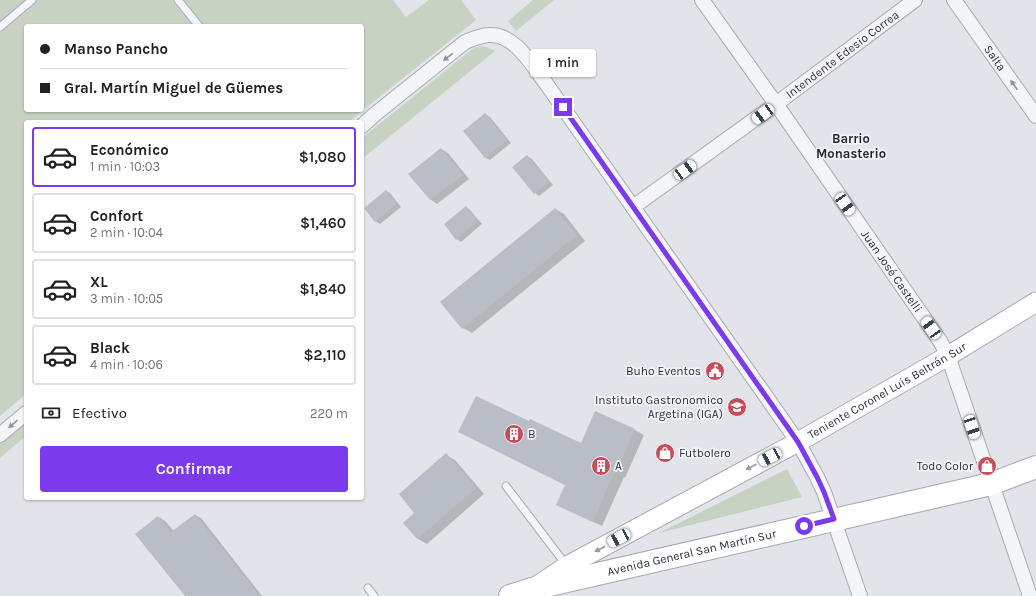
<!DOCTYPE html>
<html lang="es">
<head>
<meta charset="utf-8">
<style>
  :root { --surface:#fff; --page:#f6f6f6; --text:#202124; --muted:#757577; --line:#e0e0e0; --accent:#7c3aed }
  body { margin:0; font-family:Karla,sans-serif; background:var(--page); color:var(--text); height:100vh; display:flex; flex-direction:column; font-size:15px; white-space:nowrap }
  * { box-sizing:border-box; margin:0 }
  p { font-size:13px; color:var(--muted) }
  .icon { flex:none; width:22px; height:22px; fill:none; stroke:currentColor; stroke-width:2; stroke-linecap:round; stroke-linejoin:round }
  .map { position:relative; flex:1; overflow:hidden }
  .panel { position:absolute; left:24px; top:120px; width:340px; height:380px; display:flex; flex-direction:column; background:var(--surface); border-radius:4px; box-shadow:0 1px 3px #0004 }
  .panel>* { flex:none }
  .guide { position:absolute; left:24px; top:24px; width:340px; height:88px; border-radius:4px; box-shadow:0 1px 3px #0004; display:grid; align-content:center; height:88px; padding:0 16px; background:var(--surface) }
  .end { position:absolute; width:18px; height:18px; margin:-9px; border:5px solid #7c3aed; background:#fff; box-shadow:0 0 0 2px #fff }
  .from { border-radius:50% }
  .bubble { position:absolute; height:28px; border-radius:4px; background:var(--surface); box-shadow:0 1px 3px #0004; font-size:13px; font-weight:600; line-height:28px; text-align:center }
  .car { position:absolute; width:12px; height:24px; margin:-12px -6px; border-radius:5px; box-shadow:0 0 3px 1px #0007; background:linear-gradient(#fff 24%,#345 0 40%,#fff 0 76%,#345 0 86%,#fff 0) }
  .guide b { display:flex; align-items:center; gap:14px; height:38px; font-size:15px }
  .guide b+b { border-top:1px solid var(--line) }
  .guide i { width:10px; height:10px; background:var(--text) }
  ul { padding:7px 0 0; list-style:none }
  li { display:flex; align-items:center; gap:12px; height:60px; margin:0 8px 6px; padding:0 8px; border:2px solid var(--line); border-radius:4px }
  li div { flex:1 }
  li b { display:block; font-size:15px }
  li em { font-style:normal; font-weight:600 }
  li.selected { border-color:var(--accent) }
  li>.icon { width:36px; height:36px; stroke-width:1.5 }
  .pay { display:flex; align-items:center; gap:10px; height:44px; padding:0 16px; font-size:15px }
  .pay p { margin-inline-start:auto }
  .button { display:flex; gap:8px; margin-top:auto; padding:8px 16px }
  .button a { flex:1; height:46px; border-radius:4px; background:var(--accent); color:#fff; font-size:16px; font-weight:600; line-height:46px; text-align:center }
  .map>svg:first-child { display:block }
  .green { fill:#c6d3c3; fill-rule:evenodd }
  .shadow { fill:#0003 }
  .building { fill:#b9bdc6 }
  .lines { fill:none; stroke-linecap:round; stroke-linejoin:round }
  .lane-casing { stroke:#a7abb3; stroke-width:9 }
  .street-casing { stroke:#a7abb3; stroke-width:16 }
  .secondary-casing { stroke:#a7abb3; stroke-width:21 }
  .primary-casing { stroke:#a1a8b4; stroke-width:24 }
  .lane { stroke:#f4f5f8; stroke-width:7 }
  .street { stroke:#f4f5f8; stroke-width:14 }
  .secondary { stroke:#fff; stroke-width:19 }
  .primary { stroke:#fff; stroke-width:22 }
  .oneway { fill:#90939c }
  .oneway2 { fill:#9598a0 }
  .route { stroke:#7c3aed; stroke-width:5 }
  .labels { text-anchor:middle; stroke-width:3.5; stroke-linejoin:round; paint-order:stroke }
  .street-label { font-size:12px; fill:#2b3140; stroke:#f1f3f7 }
  .poi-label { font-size:12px; fill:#2b3140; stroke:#f1f3f7; text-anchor:end }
  .neighbourhood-label { font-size:13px; font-weight:bold; fill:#1d2331; stroke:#f1f3f7 }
</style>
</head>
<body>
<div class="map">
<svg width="1036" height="596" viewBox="0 0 1036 596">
  <rect width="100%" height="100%" fill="#e2e4e9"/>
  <path class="green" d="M0 0H393L406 17 429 0H461L476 20 378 98 349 122H26V394L0 416ZM26 26H362V110H26Z
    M533 0H554L516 31 508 21Z
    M480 46 486 47 495 51 362 159V138L466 54 474 48Z
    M26 421V436L0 458V443Z
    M787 469 802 497 659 533Z"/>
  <path class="shadow" d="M485 114 490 117 511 143 490 160 486 158 464 131Z
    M441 149 448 153 469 179 437 204 431 200 409 174Z
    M527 156 532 159 553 185 539 196 535 193Z
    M386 191 390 193 401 207 380 224 375 221Z
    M466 207 470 210 482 224 461 242 457 239Z
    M555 209 564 214 585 241 472 333 463 328Z
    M596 412 635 430 644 435 625 478 624 477 602 526 567 510 558 505 566 485 529 423 581 444Z
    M446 455 455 460 484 494 427 544 418 539 404 523 416 513Z
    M195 515 201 518 262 596H186L159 517 165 521 174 531Z"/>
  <path class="building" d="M485 113 507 140 485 158 463 131Z
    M441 148 463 175 430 200 408 174Z
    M527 155 550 182 534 194 512 167Z
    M386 190 397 204 375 222 364 208Z
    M466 206 478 221 456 240 444 224Z
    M555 208 577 235 462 329 440 302Z
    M476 396 529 421 530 419 581 443 595 411 635 429 616 473H614L593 522 556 505 565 485 458 432Z
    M446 453 476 488 417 539 403 523 414 513 399 494Z
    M195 514 260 596H185L135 534 158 516 171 532Z"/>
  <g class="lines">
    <defs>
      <path id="lane" d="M178 0 199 26
        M0 27 32 0
        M506 486 567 566
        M368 588 374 596"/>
      <g id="street">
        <path id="s1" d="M702 0 776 104 940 341 948 356 1030 596"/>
        <path id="s2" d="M954 0 1036 116"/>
        <path d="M362 126 374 115 465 42C473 39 481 35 489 35 514 33 532 65 545 82L798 442 817 477 824 492 860 596"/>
        <path id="s3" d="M633 207 776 104 915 0"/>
        <path d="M0 435 26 413"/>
      </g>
      <g id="secondary">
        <path id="s4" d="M537 586 567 566 798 442 948 356 1036 302"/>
      </g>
      <g id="primary">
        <path id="s5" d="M510 596 532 589 991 484 1036 467"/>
      </g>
    </defs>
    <use href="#lane" class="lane-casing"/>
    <use href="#street" class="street-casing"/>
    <use href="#secondary" class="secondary-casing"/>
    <use href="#primary" class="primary-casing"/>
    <use href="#lane" class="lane"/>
    <use href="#street" class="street"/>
    <use href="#secondary" class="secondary"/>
    <use href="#primary" class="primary"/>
  </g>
  <defs><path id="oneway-solid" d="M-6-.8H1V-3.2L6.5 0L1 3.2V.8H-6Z"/></defs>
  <g class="oneway">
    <use href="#oneway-solid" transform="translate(448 57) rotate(142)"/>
    <use href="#oneway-solid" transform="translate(1014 85) rotate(-125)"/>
    <use href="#oneway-solid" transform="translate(13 424) rotate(140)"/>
  </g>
  <g class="oneway2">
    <use href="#oneway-solid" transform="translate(751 467) rotate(152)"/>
    <use href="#oneway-solid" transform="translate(600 549) rotate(152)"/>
  </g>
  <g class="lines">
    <path class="route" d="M563 107 798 442 817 477 824 492 834 519 804 526"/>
  </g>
  <defs>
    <symbol id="civic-disc" viewBox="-11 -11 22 22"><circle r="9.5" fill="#c84d5a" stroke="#f1f3f7"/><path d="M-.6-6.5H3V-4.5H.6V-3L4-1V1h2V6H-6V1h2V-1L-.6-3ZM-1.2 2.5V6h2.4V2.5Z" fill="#fff"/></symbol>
    <symbol id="university-disc" viewBox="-11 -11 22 22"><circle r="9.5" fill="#c84d5a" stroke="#f1f3f7"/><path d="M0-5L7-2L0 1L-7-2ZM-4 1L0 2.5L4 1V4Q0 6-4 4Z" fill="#fff"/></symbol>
    <symbol id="building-disc" viewBox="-11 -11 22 22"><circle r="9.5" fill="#c84d5a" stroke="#f1f3f7"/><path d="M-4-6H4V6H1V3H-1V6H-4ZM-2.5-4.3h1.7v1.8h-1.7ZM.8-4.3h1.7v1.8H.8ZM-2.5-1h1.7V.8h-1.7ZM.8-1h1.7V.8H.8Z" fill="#fff"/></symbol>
    <symbol id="shop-disc" viewBox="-11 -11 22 22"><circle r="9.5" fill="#c84d5a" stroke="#f1f3f7"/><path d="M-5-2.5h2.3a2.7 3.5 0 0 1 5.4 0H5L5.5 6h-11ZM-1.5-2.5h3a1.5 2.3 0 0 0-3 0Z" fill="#fff"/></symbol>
  </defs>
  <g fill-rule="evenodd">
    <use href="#civic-disc" x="704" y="360" width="22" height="22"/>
    <use href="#university-disc" x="726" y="396" width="22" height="22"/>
    <use href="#building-disc" x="503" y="423" width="22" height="22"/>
    <use href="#shop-disc" x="654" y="442" width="22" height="22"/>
    <use href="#building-disc" x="590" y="455" width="22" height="22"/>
    <use href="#shop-disc" x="976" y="455" width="22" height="22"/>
  </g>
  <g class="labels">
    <g class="street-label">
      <text dy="4" stroke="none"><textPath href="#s3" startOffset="259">Intendente Edesio Correa</textPath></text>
      <text dy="4" stroke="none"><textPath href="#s2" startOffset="71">Salta</textPath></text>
      <text dy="4" stroke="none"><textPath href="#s1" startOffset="331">Juan José Castelli</textPath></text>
      <text dy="4" stroke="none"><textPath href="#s4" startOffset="401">Teniente Coronel Luis Beltrán Sur</textPath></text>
      <text dy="4" stroke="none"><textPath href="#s5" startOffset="187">Avenida General San Martín Sur</textPath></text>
    </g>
    <g class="poi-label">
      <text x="701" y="375">Buho Eventos</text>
      <text x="723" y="404">Instituto Gastronomico<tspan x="723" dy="14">Argetina (IGA)</tspan></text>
      <text x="528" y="438" text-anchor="start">B</text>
      <text x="679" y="457" text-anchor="start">Futbolero</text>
      <text x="615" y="470" text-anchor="start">A</text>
      <text x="973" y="470">Todo Color</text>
    </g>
    <g class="neighbourhood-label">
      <text x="851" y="143">Barrio<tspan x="851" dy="15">Monasterio</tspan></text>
    </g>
  </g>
</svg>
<i class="end from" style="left:804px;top:526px"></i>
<i class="end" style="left:563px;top:107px"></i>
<div class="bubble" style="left:530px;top:49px;width:66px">1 min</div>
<i class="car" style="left:763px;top:114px;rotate:234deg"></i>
<i class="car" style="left:685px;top:170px;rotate:54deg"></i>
<i class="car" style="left:845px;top:204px;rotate:145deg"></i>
<i class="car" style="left:931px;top:328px;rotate:325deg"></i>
<i class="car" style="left:972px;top:427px;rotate:162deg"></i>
<i class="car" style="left:770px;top:457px;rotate:242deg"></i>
<i class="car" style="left:619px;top:538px;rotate:242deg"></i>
<div class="guide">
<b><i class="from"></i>Manso Pancho</b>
<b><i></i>Gral. Martín Miguel de Güemes</b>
</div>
<section class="panel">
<ul>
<li class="selected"><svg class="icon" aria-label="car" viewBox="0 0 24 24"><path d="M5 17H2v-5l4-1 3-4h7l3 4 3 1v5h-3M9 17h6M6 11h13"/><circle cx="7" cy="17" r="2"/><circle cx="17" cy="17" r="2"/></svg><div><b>Económico</b><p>1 min · 10:03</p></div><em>$1,080</em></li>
<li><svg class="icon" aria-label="car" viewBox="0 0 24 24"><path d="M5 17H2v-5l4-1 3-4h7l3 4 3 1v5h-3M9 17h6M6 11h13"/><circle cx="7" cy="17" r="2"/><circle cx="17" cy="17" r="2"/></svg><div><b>Confort</b><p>2 min · 10:04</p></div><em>$1,460</em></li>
<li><svg class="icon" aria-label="car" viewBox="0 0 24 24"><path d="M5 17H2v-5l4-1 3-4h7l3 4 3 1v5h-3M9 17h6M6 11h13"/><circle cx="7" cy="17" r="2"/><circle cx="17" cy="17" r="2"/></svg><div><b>XL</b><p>3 min · 10:05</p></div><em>$1,840</em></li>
<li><svg class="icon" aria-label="car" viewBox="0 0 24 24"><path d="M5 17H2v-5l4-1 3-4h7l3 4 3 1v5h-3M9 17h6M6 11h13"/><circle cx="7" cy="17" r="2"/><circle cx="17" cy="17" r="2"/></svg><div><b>Black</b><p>4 min · 10:06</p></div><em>$2,110</em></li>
</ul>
<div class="pay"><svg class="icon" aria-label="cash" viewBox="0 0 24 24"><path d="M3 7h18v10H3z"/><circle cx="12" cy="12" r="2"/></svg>Efectivo<p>220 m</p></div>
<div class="button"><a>Confirmar</a></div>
</section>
</div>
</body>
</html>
